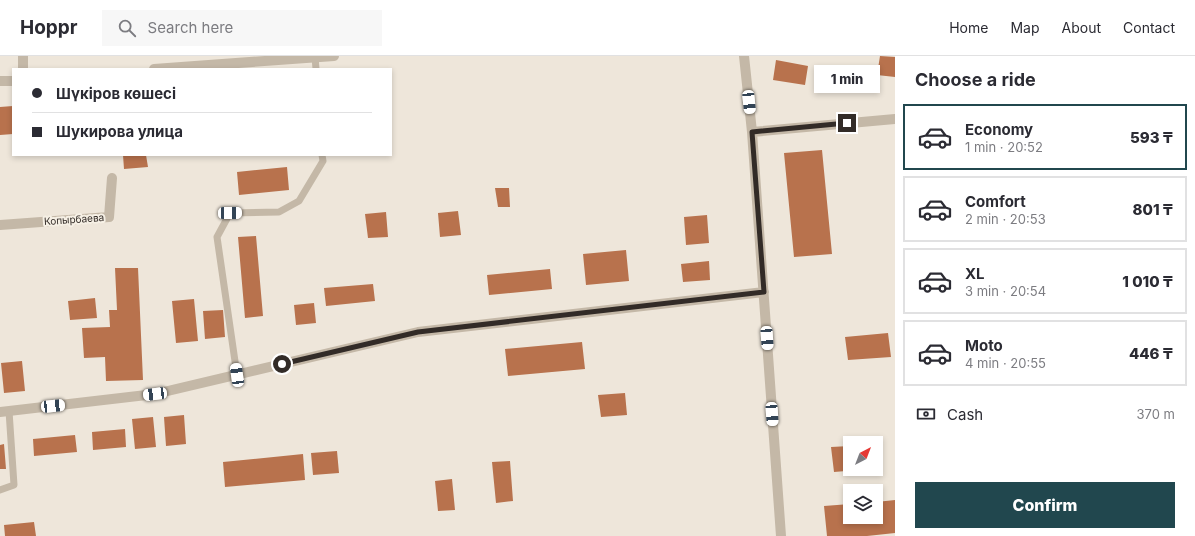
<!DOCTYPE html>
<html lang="en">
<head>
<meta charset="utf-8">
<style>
  :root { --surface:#fff; --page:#f7f7f7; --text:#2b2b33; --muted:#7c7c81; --line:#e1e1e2; --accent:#21474e }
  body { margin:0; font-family:Inter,sans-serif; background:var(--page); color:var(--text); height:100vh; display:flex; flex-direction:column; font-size:15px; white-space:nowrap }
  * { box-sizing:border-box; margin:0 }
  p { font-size:13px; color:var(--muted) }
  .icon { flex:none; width:22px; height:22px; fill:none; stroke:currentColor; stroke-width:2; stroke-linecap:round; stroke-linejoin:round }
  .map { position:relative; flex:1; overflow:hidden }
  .side { display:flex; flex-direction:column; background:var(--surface); width:300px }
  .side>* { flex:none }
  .hud { position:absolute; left:12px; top:12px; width:380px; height:88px; border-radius:0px; box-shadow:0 2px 6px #0003; display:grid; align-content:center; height:88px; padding:0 20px; background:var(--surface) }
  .needle { width:26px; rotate:42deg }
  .buttons { position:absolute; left:843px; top:380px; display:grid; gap:8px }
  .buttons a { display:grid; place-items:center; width:40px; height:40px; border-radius:0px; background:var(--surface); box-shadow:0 2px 6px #0003; font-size:20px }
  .end { position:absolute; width:18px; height:18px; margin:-9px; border:5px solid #322b27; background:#fff; box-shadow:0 0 0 2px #fff }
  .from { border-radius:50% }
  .bubble { position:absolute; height:28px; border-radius:0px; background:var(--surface); box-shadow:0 2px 6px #0003; font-size:13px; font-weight:800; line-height:28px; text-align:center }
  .car { position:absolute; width:12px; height:24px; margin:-12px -6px; border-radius:5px; box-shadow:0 0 3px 1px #0007; background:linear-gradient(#fff 24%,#345 0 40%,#fff 0 76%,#345 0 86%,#fff 0) }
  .hud b { display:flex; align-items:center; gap:14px; height:38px; font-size:15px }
  .hud b+b { border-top:1px solid var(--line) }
  .hud i { width:10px; height:10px; background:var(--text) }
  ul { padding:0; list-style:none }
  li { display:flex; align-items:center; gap:12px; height:66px; margin:0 8px 6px; padding:0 12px; border:2px solid var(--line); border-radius:0px }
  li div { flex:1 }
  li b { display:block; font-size:15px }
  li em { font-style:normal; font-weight:800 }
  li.current { border-color:var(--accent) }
  li>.icon { width:36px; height:36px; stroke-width:1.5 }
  h2 { padding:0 20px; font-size:18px; line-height:48px }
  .pay { display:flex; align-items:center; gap:10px; height:44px; padding:0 20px; font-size:15px }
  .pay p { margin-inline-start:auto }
  .button { display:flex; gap:8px; margin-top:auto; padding:8px 20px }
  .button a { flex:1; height:46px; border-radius:0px; background:var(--accent); color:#fff; font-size:16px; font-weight:800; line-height:46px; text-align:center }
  header { display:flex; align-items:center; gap:24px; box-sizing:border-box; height:56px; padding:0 20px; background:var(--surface); border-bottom:1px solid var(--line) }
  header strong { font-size:19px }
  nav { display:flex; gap:22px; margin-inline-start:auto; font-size:14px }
  .search { width:280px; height:36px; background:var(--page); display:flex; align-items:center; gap:10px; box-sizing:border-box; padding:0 14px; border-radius:0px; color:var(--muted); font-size:15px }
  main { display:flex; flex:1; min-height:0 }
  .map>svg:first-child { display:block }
  .building { fill:#b8724d }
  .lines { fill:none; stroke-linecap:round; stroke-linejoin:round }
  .service { stroke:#c4b8a7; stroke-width:7 }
  .minor { stroke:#c4b8a7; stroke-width:10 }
  .route { stroke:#322b27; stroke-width:5 }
  .labels { text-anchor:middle; stroke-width:4; stroke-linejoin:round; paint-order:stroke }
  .street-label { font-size:10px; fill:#322b27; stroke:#f6f0e5 }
</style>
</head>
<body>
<header>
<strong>Hoppr</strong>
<div class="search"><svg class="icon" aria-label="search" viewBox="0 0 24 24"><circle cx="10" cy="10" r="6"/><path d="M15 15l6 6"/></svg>Search here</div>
<nav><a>Home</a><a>Map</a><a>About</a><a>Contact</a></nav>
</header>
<main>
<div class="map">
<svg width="895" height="480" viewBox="0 0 895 480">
  <rect width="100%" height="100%" fill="#eee6da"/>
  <path class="building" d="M880 0 895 1V21L877 19Z
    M776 4 808 10 805 29 773 24Z
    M13 50V78L0 79V51Z
    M822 94 832 198 794 201 784 97Z
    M123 99H146L148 111 124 113Z
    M287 111 289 134 239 139 237 116Z
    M495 132H509L510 151H498Z
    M458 155 461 179 440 181 438 157Z
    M386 156 388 181 368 182 365 158Z
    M707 159 709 187 686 189 684 161Z
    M256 180 263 260 245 262 238 181Z
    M626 194 629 225 586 229 583 198Z
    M709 205 710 224 683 226 681 208Z
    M115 212H138L143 324 106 325 105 301 84 302 82 272 110 271 109 254H117Z
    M550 213 552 233 489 239 487 219Z
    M373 228 375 245 326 250 324 232Z
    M95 242 97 262 70 264 68 245Z
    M194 243 198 285 176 287 172 245Z
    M314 247 316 267 296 269 294 249Z
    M223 254 225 281 205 283 203 255Z
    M888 277 891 301 848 304 845 281Z
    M582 286 585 313 508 320 505 293Z
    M22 305 25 335 4 337 1 307Z
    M625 337 627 359 601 361 598 339Z
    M184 359 186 388 166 390 164 361Z
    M153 361 156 391 135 393 132 363Z
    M125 373 126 391 93 394 92 376Z
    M75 379 77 396 34 400 33 383Z
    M4 388 6 413H0V389Z
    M850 390V413L858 414 834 416 831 391Z
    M337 395 339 417 313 419 311 397Z
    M303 398 305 424 225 431 223 406Z
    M510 405 513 445 496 447 492 406Z
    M452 423 455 454 438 455 435 425Z
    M895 444V477L867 480H827L824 450 850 448V461H876V446Z
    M34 466 36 480H5L4 469Z"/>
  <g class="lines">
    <path class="service" d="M315 1 316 13
      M237 319 217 181 230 157 279 156 299 145 323 105 322 99
      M0 434 14 429 9 355"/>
    <path class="minor" d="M23 0V13
      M744 0 752 76 781 480
      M154 13 334 0
      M0 25H13
      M752 76 895 63
      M0 169 109 161 112 122
      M0 356 155 338 418 276 764 236"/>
  </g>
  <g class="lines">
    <path class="route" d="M282 308 418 276 764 236 752 76 847 67"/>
  </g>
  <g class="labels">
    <g class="street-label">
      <text transform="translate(74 163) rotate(-4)" y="4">Копырбаева</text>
    </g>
  </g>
</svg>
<div class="buttons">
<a><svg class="needle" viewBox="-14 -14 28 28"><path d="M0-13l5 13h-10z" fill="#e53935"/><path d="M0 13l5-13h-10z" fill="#7c7c81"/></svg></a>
<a><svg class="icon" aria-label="layers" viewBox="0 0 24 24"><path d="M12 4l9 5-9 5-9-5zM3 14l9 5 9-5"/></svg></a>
</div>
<i class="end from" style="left:282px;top:308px"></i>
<i class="end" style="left:847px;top:67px"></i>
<div class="bubble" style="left:814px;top:9px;width:66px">1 min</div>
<i class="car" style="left:749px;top:46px;rotate:174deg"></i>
<i class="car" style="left:230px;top:157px;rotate:89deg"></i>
<i class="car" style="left:767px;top:282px;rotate:176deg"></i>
<i class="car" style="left:237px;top:319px;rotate:352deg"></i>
<i class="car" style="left:155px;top:338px;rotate:263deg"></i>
<i class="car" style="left:53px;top:350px;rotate:84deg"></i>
<i class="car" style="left:772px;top:358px;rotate:176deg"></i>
<div class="hud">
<b><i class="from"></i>Шүкіров көшесі</b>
<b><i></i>Шукирова улица</b>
</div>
</div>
<section class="side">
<h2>Choose a ride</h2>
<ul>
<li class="current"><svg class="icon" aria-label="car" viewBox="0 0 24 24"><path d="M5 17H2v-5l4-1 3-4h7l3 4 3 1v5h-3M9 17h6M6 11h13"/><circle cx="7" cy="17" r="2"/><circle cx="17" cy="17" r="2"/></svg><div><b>Economy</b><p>1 min · 20:52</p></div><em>593 ₸</em></li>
<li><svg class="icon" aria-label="car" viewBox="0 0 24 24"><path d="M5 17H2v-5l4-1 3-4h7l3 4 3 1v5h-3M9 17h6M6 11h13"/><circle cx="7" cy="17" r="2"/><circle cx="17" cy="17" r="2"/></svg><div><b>Comfort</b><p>2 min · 20:53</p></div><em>801 ₸</em></li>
<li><svg class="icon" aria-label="car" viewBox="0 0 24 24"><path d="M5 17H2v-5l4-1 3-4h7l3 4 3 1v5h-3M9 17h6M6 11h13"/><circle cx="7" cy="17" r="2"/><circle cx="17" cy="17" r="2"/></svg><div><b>XL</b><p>3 min · 20:54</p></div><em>1 010 ₸</em></li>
<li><svg class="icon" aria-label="car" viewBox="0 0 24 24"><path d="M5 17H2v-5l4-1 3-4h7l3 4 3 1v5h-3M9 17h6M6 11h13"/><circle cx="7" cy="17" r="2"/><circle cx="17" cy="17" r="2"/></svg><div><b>Moto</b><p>4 min · 20:55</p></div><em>446 ₸</em></li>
</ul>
<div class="pay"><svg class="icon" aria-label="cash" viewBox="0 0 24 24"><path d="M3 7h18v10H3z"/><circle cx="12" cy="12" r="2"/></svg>Cash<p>370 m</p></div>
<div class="button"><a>Confirm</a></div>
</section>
</main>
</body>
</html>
